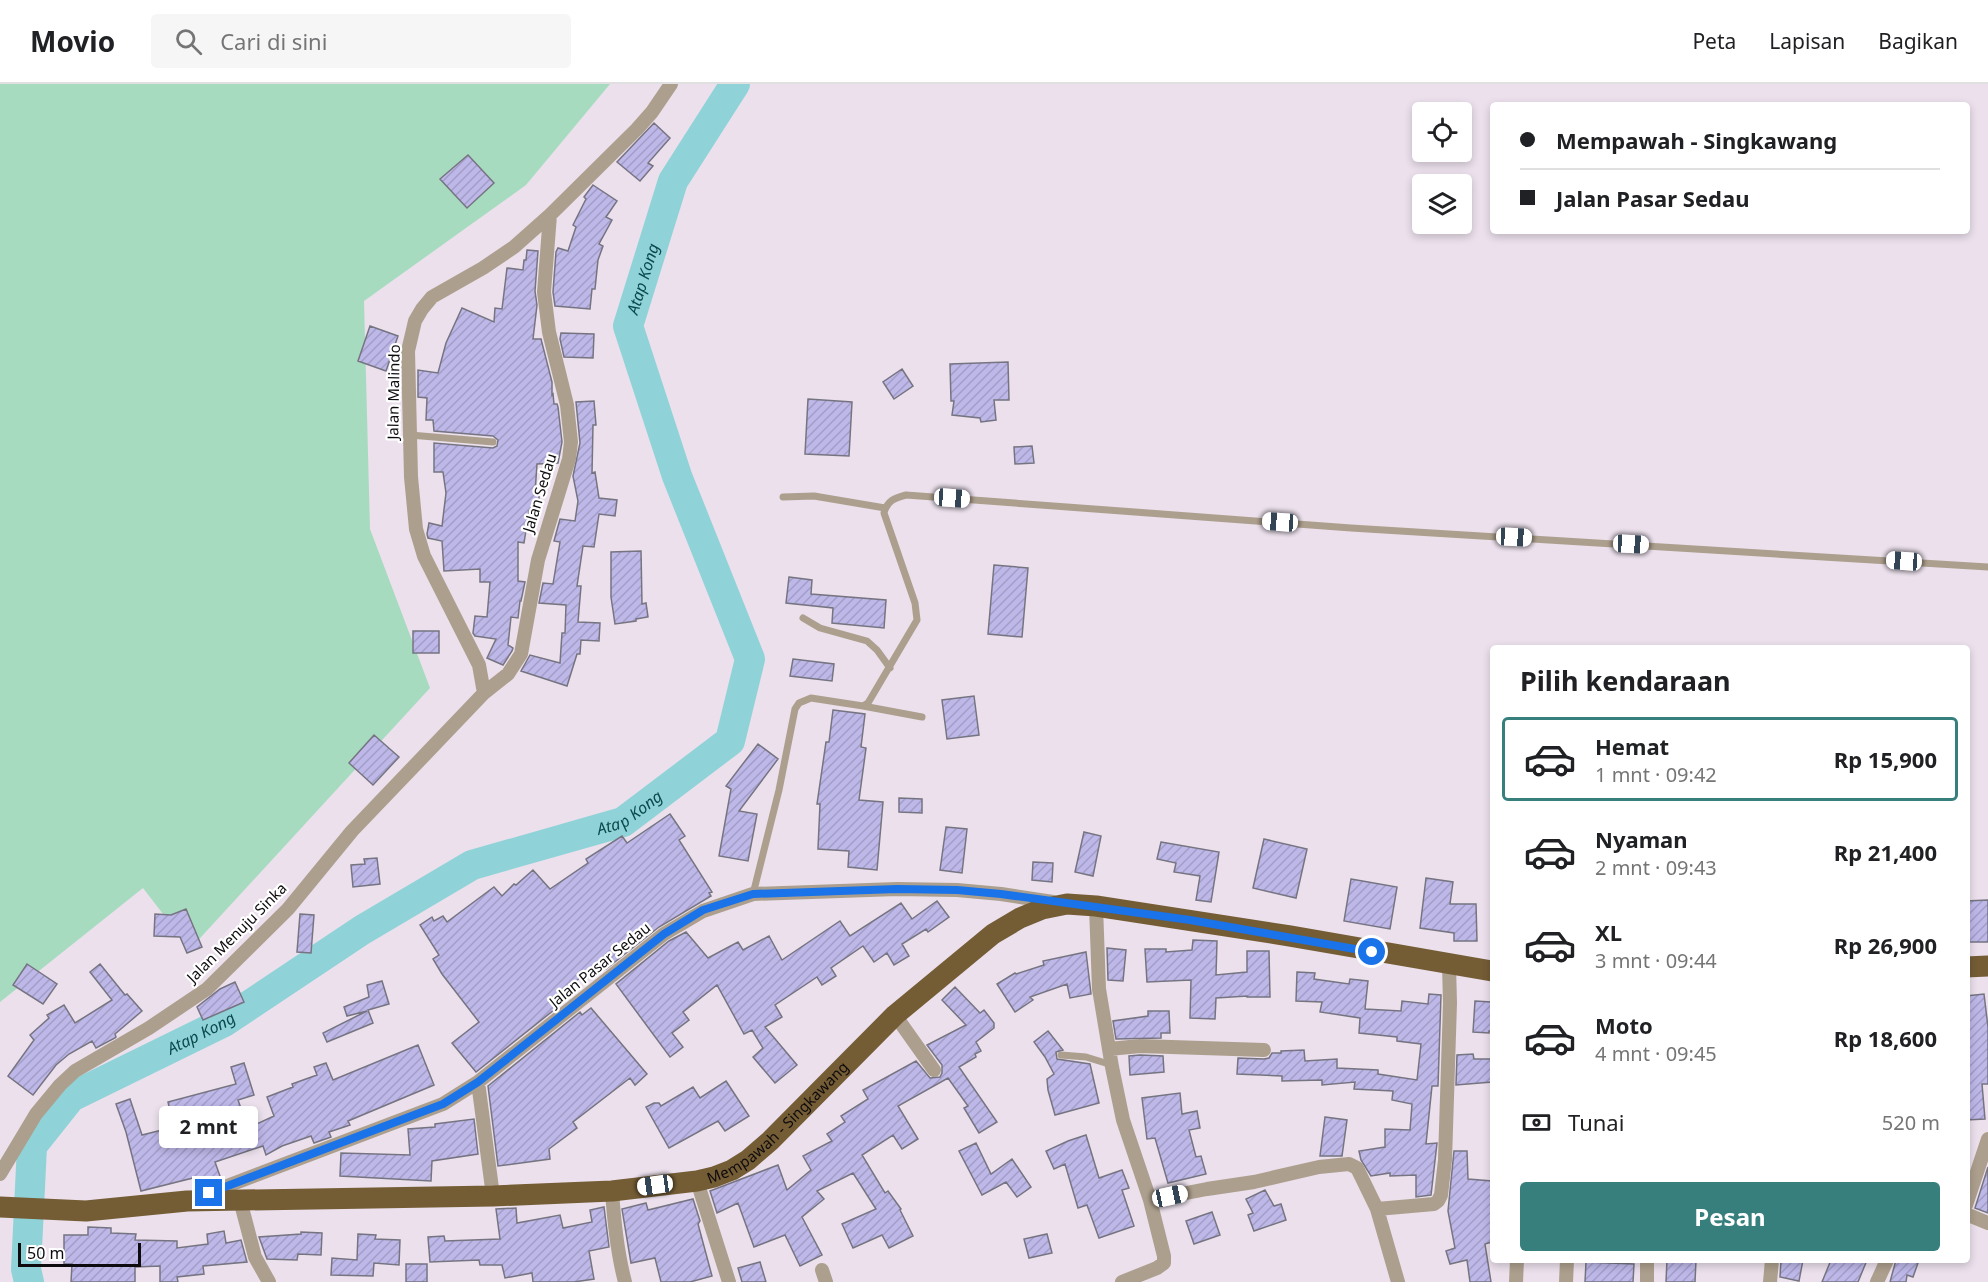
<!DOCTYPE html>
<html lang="id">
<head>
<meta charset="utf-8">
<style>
  :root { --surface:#fff; --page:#f6f6f6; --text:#202124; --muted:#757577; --line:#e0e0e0; --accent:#367f7d }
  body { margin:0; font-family:"Noto Sans",sans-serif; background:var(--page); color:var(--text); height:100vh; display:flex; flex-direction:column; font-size:22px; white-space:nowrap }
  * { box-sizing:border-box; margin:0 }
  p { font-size:20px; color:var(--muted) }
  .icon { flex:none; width:33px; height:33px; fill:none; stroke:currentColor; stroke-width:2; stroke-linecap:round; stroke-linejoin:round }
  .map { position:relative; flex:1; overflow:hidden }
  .sheet { position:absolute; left:1490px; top:561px; width:480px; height:618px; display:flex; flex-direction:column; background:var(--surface); border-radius:6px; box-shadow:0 3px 9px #0003 }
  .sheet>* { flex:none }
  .top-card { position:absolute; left:1490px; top:18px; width:480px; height:132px; border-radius:6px; box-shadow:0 3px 9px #0003; display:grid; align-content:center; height:132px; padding:0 30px; background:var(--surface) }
  .buttons { position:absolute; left:1412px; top:18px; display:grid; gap:12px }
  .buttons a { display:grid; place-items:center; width:60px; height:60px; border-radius:6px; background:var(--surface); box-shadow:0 3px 9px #0003; font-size:30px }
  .scale { position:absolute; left:18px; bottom:15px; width:123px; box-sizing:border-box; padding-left:6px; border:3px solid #0e0b0e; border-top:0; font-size:16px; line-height:21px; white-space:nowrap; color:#0e0b0e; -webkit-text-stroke:4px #fff; paint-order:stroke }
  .end { position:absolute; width:27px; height:27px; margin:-14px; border:8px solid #1a73e8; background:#fff; box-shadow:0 0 0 3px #fff }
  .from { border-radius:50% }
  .bubble { position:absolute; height:42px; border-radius:6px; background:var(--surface); box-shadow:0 3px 9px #0003; font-size:20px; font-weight:700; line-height:42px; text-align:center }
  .car { position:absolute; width:18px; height:36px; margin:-18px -9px; border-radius:8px; box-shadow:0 0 4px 2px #0007; background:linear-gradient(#fff 24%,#345 0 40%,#fff 0 76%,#345 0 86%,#fff 0) }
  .top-card b { display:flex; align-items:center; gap:21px; height:57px; font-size:22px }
  .top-card b+b { border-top:2px solid var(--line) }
  .top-card i { width:15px; height:15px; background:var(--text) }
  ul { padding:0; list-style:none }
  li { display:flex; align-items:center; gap:18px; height:84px; margin:0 12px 9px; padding:0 18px; border:3px solid transparent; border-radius:6px }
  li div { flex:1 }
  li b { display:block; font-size:22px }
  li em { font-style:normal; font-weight:700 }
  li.selected { border-color:var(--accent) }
  li>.icon { width:54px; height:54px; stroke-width:1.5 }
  h2 { padding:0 30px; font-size:27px; line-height:72px }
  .pay { display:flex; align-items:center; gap:15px; height:66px; padding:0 30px; font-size:22px }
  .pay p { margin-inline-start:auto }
  .cta { display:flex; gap:12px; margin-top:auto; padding:12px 30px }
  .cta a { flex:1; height:69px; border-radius:6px; background:var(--accent); color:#fff; font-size:24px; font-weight:700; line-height:69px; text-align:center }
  header { display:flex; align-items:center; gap:36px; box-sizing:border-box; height:84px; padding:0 30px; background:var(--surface); border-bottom:2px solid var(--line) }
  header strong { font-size:28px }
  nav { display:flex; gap:33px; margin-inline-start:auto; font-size:21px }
  .search { width:420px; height:54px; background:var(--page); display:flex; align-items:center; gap:15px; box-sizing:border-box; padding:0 21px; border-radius:6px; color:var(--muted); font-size:22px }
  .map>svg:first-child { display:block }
  .green { fill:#a7dbbf }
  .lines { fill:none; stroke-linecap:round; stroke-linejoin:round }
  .river { stroke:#8fd3d8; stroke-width:30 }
  .building { fill:url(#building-hatch); stroke:#767481; stroke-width:1.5 }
  .service { stroke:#ad9f8d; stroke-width:7 }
  .minor { stroke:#ad9f8d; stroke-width:14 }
  .trunk { stroke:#745c35; stroke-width:21 }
  .route { stroke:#1a73e8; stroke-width:8 }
  .labels { text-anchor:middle; stroke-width:4.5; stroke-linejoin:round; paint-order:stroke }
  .street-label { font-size:15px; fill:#0e0b0e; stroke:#fff }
  .water-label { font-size:16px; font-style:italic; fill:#0a494d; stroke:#fff }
</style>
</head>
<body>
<header>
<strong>Movio</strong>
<div class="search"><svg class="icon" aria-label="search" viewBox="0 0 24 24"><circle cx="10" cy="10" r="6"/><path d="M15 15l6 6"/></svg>Cari di sini</div>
<nav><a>Peta</a><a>Lapisan</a><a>Bagikan</a></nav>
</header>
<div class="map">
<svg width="1988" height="1198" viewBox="0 0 1988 1198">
  <defs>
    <pattern id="building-hatch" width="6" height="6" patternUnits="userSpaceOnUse" patternTransform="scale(1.5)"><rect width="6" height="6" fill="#beb8e9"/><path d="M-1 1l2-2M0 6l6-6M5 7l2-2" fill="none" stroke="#a29dc7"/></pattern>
  </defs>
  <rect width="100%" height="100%" fill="#ebe0ec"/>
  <path class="green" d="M0 0H610L526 101 364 217 370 445 430 604 190 865 143 804 0 918Z"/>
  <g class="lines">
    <path class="river" id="s1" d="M29 1198 26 1185 32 1062 71 1013 224 938 362 846 472 781 623 738 730 657 750 575 677 392 628 242 673 97 735 0"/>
  </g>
  <path class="building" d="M654 39 670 54 648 79 653 82 640 97 617 78Z
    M468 71 494 99 467 124 440 95Z
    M593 101 617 117 606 133 612 136 599 160 603 162 598 176 595 205H592L590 225 555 222 553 208 556 168 558 164 568 167 576 143 573 141 586 115 584 113Z
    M527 166 538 167 535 207 537 221 533 255H541L552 298V311L553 310 554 320H557L558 323 562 358 558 379 537 380 535 409H539V427H529L524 459 518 458V497L525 498 521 517H520L518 534 511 533 508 561 513 564 512 567 503 581 487 574 496 555 475 552 473 549 475 532 487 533 490 498H480V485L444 487 442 457 428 454 427 450 429 439 442 442 446 409 443 388H434V359L493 364 497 362 498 356 493 352 434 347 433 336H426L427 314 418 313V286L438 289 446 259 462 224 494 238 495 224 502 225 507 184 523 186 524 176H526Z
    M370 242 398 252 386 287 358 277Z
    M561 249 594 250 593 274 564 273 560 255Z
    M1008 278 1009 316H994L996 336 981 338 980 334 952 331 954 317H951L950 280Z
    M902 285 913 302 894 315 883 298Z
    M808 315 852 318 849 372 805 370Z
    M594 317 596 341H593L592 389 595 388 599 414 617 416 615 432 599 430 594 463 583 462 577 502H581L578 538 600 539 599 557 581 556 580 570H577L567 602 521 587 530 571 560 579 562 549H565L566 521 539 519 543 499 553 500 560 458 554 457 560 435 575 437 578 417 573 392 580 359 576 318Z
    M1032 362 1034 379 1015 380 1014 363Z
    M641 467 642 520 646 519 648 533 636 535V537L615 540 611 513V468Z
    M994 481 1028 484 1022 553 988 550Z
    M789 493 812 496 811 510 886 516 884 544 832 539 833 524 786 519Z
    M413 547H439V569H413Z
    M793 575 834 580 832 597 790 592Z
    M974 612 979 651 947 655 942 616Z
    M833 626 865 630 861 663 866 664 859 716 883 718 877 786 848 783 849 767 818 765 820 720H817L826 658H829Z
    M374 651 399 673 373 701 349 679Z
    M758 660 778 675 739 727 757 730 748 777 719 772 731 705 726 702Z
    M899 714 922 715V729L899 728Z
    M670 730 685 752 679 756 712 808 709 809 711 812 659 843 606 885 602 880 596 885 594 883 558 911 564 918 476 988 452 959 479 938 442 890 433 875 439 871 420 841 432 833 434 837 443 832 447 838 494 803 502 812 514 800 516 801 533 786 550 805 588 779 586 775 622 752 627 759Z
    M946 743 967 745 962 789 940 786Z
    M1084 748 1101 752 1093 792 1075 788Z
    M1264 755 1307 765 1296 814 1253 804Z
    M1161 758 1219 768 1211 818 1196 816 1200 792 1174 788 1176 779 1157 775Z
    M377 774 380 800 353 803 351 781 365 780 364 775Z
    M1033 778 1053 779 1052 798 1032 796Z
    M1426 794 1453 798 1450 820H1476L1477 857H1454V849L1420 844Z
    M1351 795 1397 803 1390 845 1344 837Z
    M1988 816V858H1966V817Z
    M937 817 949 833 928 848 926 845 902 860 909 872 894 881 887 869 874 878 863 862 831 884 836 892 822 901 817 893 775 921 782 933 765 943 797 981 775 999 753 973 763 964 752 946 744 950 717 901 683 928 689 936 672 949 683 963 670 973 616 900 669 857 686 848 708 874 738 858 743 866 769 852 782 876 840 837 850 852 901 819 912 835Z
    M186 825 202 863 187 869 180 853 154 852 155 830 171 831Z
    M300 830 314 831 311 869 297 868Z
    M1193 856 1217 857 1216 891 1247 888V867H1269L1270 913H1247V912L1216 914 1215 935 1190 934 1191 896 1147 898 1145 865H1166V868L1192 866Z
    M1107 864 1126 866 1123 897 1108 896Z
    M1086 868 1091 910 1070 914 1067 900 1030 913 1033 916 1015 928 997 900 1015 889 1016 890 1044 881 1043 877Z
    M27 880 57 900 43 920 13 901Z
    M100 880 125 911 127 910 142 927 115 950 116 953 115 954 96 964 92 957 69 970 56 981 33 1011 8 992 34 956 30 951 49 934 47 931 64 921 75 939 112 916 90 888Z
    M1297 888 1315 889 1314 895 1349 900 1350 895 1368 897 1365 925 1401 927 1402 917 1428 920 1429 910 1441 911 1438 1002H1432L1426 1060 1437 1059 1431 1111 1416 1113V1091L1390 1092V1089L1371 1092 1361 1076 1359 1067 1385 1063V1045L1410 1046 1412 1020 1392 1016 1393 1007 1354 1005 1355 998 1322 1001V996L1282 997V992L1237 990 1238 974 1264 975 1269 974 1272 969H1281V967L1304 966 1305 977 1337 975V984L1378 986V990L1417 996 1421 960 1397 957V953L1359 949 1360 934 1320 928 1322 918 1296 917Z
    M382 897 389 920 368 926 373 939 327 958 323 949 367 927 347 932 344 923 369 913 367 901Z
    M235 898 244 918 203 936 197 923 220 905Z
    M955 903 980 929 984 926 994 939V944L976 958 981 967 975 970 976 973 959 983 997 1038 979 1049 964 1024 968 1022 948 994 898 1022 918 1055 902 1065 893 1051 862 1071 885 1109 888 1107 901 1125 900 1126 913 1152 889 1164 882 1151 853 1164 842 1140 876 1125 853 1089 817 1107 824 1115 802 1133 822 1171 800 1182 785 1151 754 1163 738 1119 717 1129 710 1107 778 1081 787 1106 811 1086 803 1072 832 1057 827 1050 845 1038 841 1032 868 1015 863 1006 916 977 930 994 940 993 942 989V981L927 961 966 941 942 916Z
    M1984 910 1988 943V1000H1982L1985 1035 1966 1036V912Z
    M1475 917 1491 918 1492 947H1489V949L1473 948Z
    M591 924 647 990 635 1001 630 994 573 1038 577 1044 549 1065 550 1075 498 1082 488 1002 580 928 582 931Z
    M1148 927H1169L1170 949H1161V954L1116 955 1113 937 1148 932Z
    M1048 947 1063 966 1056 968 1057 975 1090 980 1099 1019 1055 1031 1048 1006 1047 995 1054 990 1045 973 1034 958Z
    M418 961 434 1001 348 1037 350 1041 329 1048 331 1053 314 1059 311 1052 282 1062 266 1071 263 1062 215 1078 221 1095 206 1101 200 1102 197 1093 141 1107 126 1048 116 1020 130 1015 142 1051 174 1043 168 1018 236 1000 231 983 244 979 254 1011 238 1016 248 1044 274 1032 267 1013 293 1003 292 1000 317 991 314 983 326 979 333 996Z
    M1473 970 1474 975H1492V998L1456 1001 1457 971Z
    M1140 971 1163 972 1164 988 1130 991 1129 972Z
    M726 997 749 1032 725 1047 718 1037 669 1064 646 1023 654 1019H659L661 1022 693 1003 700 1014Z
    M1180 1009 1182 1030 1197 1027 1200 1044 1189 1046 1196 1073 1201 1072 1206 1090 1168 1099 1155 1054 1147 1055 1142 1014Z
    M1325 1033 1347 1036 1342 1072H1320Z
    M474 1035 478 1070 432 1077 431 1097 340 1092 341 1069 410 1071 408 1045 435 1043V1040Z
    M1086 1051 1099 1094 1122 1086 1129 1104 1122 1106 1134 1142 1099 1154 1087 1121 1078 1124 1065 1080 1054 1085 1046 1067 1068 1057Z
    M976 1059 991 1090 1012 1075 1031 1103 1017 1113 1006 1098 982 1111 959 1067Z
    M1454 1067H1467L1468 1095 1492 1097V1158L1485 1160 1491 1198H1470L1467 1176 1450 1180 1446 1167 1455 1164 1448 1127Z
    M1988 1083V1129L1975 1124Z
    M1265 1106 1274 1122 1281 1120 1286 1136 1254 1147 1248 1131 1253 1129 1246 1115Z
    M693 1115 700 1137 698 1140 712 1192 690 1198H661L655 1174 631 1179 622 1125 646 1119 648 1126Z
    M604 1123 609 1163 589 1167 594 1195 574 1198H533L532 1189 505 1194 502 1181H480L479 1176 430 1178 428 1153 444 1152 445 1157 500 1155 496 1125 516 1124 517 1139 560 1131 563 1144 592 1138 590 1126Z
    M1212 1128 1220 1151 1194 1160 1186 1137Z
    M88 1143 111 1144V1149L136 1150 135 1156 177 1157V1164L208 1160 207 1150 224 1147 226 1159 241 1156 247 1178 203 1182 204 1190 177 1193 178 1198H160V1182L135 1183V1198H71L72 1180H64V1151H88Z
    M301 1148 322 1149 321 1171 298 1170 297 1176 267 1175 259 1153 301 1150Z
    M358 1150 376 1151 375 1155 400 1156 399 1181 374 1179 373 1192 331 1191 332 1174 357 1176Z
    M1047 1150 1052 1169 1029 1174 1024 1155Z
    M1667 1176H1696L1695 1198H1666Z
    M1781 1176H1803L1799 1197 1780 1193Z
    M1831 1176H1867L1858 1198H1822Z
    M1896 1176H1919L1913 1193 1907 1191 1906 1198H1890Z
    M760 1178 766 1198H742L738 1184Z
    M1586 1178 1634 1180 1633 1198H1585Z
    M406 1180H427V1198H406Z"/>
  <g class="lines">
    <path class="service" d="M410 351 493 358
      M783 413 814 412 885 424
      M803 534 820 544 867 557 877 566 890 584
      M863 622 922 633
      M753 810 779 706 795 625 799 619 811 614 863 622 868 619 917 536 915 519 884 429C887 417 894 414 906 411L1351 444 1988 483
      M1061 971 1086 973 1112 981"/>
    <path class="minor" d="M484 609 479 581 424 472 416 445 411 393 408 267 415 237 422 225 432 213 483 184 514 163 550 131 637 45 652 28 671 0
      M1096 822 1099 905 1112 983 1123 1036 1150 1116 1207 1105 1254 1098 1319 1083 1349 1080 1357 1084 1377 1125 1398 1198
      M895 931 934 986
      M1109 965 1140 962 1264 966
      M478 998 493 1112
      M0 1090 36 1030 60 1001 75 987 149 944 207 905 288 825 352 747 484 609 508 590 521 570 538 476 569 375 571 358 567 321 549 248 544 208 550 131
      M697 1097 729 1198
      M612 1107C614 1137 617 1168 625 1198
      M201 1112 443 1020 478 998 664 850 703 827 753 810 897 805 957 806 1001 810 1053 818
      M240 1116 255 1173 269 1198
      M1966 1121 1988 1055
      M1377 1125 1434 1120 1438 1117 1441 1111 1445 1076 1450 919 1449 881
      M1966 1130 1988 1139
      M1647 1176V1198
      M822 1186 826 1198
      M1122 1198 1157 1184 1164 1179V1172L1150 1116
      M1516 1198 1517 1176
      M1566 1198 1567 1176
      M1770 1198 1772 1176
      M1877 1198 1887 1176"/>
    <g class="trunk">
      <path d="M1966 883 1988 882"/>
      <path id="s2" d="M0 1123 86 1127 187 1117 493 1112 612 1107 697 1097 714 1093 732 1086 748 1076 770 1057 895 931 993 850 1020 834 1042 825 1067 820 1096 822 1290 852 1492 887"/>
    </g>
  </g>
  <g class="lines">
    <path class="route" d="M209 1109 443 1020 478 998 664 850 703 826 753 810 897 805 957 806 1001 810 1190 836 1372 868"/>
  </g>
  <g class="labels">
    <g class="street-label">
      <text transform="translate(394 308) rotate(-89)" y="5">Jalan Malindo</text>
      <text transform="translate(540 409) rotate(-73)" y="5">Jalan Sedau</text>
      <text transform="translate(237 849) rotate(-45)" y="5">Jalan Menuju Sinka</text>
      <text transform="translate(600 881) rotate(-39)" y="5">Jalan Pasar Sedau</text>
      <text dy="5" stroke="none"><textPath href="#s2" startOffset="800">Mempawah - Singkawang</textPath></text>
    </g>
    <g class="water-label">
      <text dy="6" stroke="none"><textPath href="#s1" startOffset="1443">Atap Kong</textPath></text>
      <text dy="6" stroke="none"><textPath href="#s1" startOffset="830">Atap Kong</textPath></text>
      <text dy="6" stroke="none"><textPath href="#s1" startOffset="344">Atap Kong</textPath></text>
    </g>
  </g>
</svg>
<div class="buttons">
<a><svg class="icon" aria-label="locate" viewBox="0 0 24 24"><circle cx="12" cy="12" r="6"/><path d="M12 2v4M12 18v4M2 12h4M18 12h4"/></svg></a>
<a><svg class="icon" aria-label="layers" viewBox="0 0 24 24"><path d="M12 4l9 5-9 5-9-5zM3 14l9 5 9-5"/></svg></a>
</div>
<div class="scale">50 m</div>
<i class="end from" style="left:1372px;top:868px"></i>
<i class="end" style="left:209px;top:1109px"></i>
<div class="bubble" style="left:159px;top:1022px;width:99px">2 mnt</div>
<i class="car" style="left:952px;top:414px;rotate:94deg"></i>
<i class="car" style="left:1280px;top:438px;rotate:274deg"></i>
<i class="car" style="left:1514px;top:453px;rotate:93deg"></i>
<i class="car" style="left:1631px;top:460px;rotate:93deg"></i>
<i class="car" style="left:1904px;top:477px;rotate:274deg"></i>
<i class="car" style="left:655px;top:1101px;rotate:262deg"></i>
<i class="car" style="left:1170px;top:1112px;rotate:78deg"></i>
<div class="top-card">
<b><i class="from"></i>Mempawah - Singkawang</b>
<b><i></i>Jalan Pasar Sedau</b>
</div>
<section class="sheet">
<h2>Pilih kendaraan</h2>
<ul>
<li class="selected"><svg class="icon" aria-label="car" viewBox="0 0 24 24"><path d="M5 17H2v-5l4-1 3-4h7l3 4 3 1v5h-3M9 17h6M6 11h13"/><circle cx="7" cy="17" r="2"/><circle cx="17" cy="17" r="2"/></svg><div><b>Hemat</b><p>1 mnt · 09:42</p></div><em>Rp 15,900</em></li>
<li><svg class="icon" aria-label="car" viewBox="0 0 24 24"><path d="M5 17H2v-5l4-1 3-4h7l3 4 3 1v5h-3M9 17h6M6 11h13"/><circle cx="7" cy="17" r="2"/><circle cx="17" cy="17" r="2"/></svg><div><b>Nyaman</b><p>2 mnt · 09:43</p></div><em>Rp 21,400</em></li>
<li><svg class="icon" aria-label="car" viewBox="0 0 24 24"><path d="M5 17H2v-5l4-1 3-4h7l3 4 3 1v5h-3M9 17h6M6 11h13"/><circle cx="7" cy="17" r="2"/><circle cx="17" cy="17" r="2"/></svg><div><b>XL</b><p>3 mnt · 09:44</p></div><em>Rp 26,900</em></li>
<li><svg class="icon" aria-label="car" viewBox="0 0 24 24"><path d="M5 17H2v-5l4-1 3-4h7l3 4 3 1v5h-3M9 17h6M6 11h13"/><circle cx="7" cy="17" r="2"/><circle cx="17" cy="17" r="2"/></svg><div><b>Moto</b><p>4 mnt · 09:45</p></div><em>Rp 18,600</em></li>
</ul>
<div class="pay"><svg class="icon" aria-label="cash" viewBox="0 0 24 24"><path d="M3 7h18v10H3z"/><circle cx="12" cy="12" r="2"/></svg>Tunai<p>520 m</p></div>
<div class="cta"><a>Pesan</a></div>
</section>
</div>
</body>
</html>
